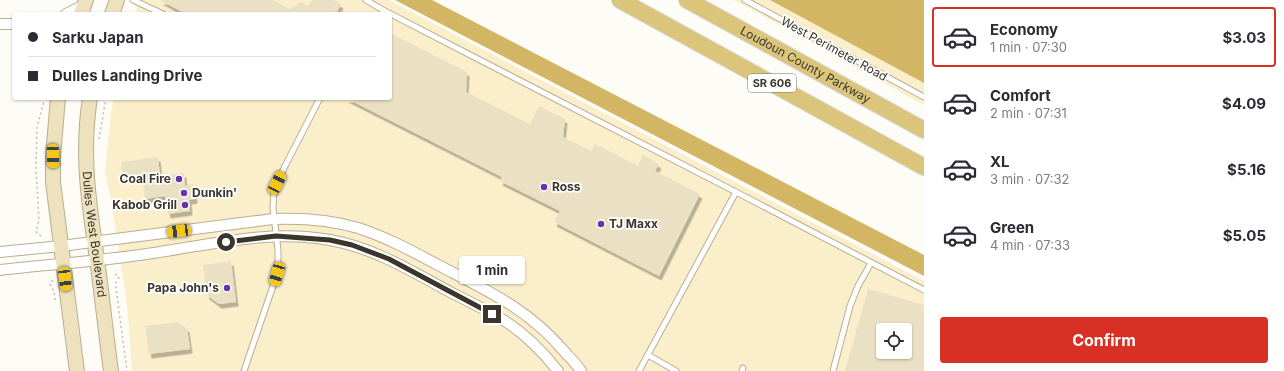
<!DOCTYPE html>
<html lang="en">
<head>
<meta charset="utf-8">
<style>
  :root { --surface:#fff; --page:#f2f2f3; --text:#2b2b33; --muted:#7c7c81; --line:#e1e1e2; --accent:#d93025 }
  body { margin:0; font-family:Inter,sans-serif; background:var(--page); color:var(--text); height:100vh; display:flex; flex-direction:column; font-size:15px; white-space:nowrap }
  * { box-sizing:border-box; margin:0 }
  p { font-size:13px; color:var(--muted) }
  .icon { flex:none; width:22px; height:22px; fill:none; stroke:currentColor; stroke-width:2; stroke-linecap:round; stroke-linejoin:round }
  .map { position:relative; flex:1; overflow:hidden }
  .panel { display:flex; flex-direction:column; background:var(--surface); width:360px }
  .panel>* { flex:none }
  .hud { position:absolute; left:12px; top:12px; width:380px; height:88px; border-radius:4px; box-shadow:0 1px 3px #0004; display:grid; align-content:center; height:88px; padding:0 16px; background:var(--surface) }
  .tools { position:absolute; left:876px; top:323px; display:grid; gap:8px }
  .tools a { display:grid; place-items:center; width:36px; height:36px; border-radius:4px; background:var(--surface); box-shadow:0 1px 3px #0004; font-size:20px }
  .end { position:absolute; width:18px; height:18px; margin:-9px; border:5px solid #3a362b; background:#fff; box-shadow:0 0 0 2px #fff }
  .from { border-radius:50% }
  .bubble { position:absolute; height:28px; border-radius:4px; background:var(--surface); box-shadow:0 1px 3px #0004; font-size:13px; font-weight:700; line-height:28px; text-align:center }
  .car { position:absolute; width:12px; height:24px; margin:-12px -6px; border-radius:5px; box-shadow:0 0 3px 1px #0007; background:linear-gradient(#f5c518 24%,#345 0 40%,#f5c518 0 76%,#345 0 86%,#f5c518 0) }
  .hud b { display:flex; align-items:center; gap:14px; height:38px; font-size:15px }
  .hud b+b { border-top:1px solid var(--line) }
  .hud i { width:10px; height:10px; background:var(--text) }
  ul { padding:7px 0 0; list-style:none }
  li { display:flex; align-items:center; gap:12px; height:60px; margin:0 8px 6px; padding:0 8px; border:2px solid transparent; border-radius:4px }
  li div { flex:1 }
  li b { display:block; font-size:15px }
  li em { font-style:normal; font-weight:700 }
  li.active { border-color:var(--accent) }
  li>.icon { width:36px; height:36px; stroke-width:1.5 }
  .action { display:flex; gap:8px; margin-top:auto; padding:8px 16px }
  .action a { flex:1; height:46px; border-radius:4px; background:var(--accent); color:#fff; font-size:16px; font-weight:700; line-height:46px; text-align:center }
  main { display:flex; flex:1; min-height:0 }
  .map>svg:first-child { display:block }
  .built { fill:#fbeeca; fill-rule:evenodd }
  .forest { fill:#d2b663 }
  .building { fill:#eae0c3; fill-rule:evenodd; filter:url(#shadow) }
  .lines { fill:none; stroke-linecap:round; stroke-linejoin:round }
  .lane-casing { stroke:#b8ae92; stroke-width:7 }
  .street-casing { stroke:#b8ae92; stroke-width:12 }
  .secondary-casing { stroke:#b8ae92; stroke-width:16 }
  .primary-casing { stroke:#d8d7d5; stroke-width:18 }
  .path { stroke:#bfbcb5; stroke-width:1.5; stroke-dasharray:2 3; stroke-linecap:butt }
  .lane { stroke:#fff; stroke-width:5 }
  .street { stroke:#fff; stroke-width:10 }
  .secondary { stroke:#ede2bd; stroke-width:14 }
  .primary { stroke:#dbc57b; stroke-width:16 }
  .route { stroke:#3a362b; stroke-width:5 }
  .poi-dot { fill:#6a32a9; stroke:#fff; stroke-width:1.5 }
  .labels { text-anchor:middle; stroke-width:3.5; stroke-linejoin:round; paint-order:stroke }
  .shield { fill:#fff; stroke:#75726b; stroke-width:1 }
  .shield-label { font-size:11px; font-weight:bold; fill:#3a362b }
  .street-label { font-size:12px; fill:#3a362b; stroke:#fff }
  .poi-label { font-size:12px; font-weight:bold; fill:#3a362b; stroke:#fff; text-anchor:end }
</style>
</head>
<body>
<main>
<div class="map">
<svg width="924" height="371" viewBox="0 0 924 371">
  <defs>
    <filter id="shadow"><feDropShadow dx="2.5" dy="4.5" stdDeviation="0" flood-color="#0004"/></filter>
  </defs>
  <rect width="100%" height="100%" fill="#fefcf6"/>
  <path class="built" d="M139 0H389L924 281V371H132L127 305 111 200 105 171 111 112 114 98H390V14H135ZM883 330H905V352H883Z
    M734 0H924V105L778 24Z"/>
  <path class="forest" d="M395 0H432L924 255V276Z
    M770 0H924V83Z"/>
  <path class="building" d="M160 0H273L290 9 301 2 308 6 312 0H334L341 4 336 14H186Z
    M390 33 467 72 466 92 530 124 539 106 565 119 563 137 591 151 595 144 638 166 643 155 659 164 655 171 700 194 659 276 554 222 560 211 500 181 502 177 346 98H390Z
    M158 157 160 176 184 173 185 186 193 184 195 199 189 200 190 211 168 214 165 196 145 199 142 176 123 179 121 162Z
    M231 261 236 302 219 304 207 295 203 265Z
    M868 289 924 305V371H845ZM883 330H905V352H883Z
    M178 322 187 328 190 349 149 354 145 326Z"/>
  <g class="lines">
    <defs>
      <path id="lane" d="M133 0 163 14
        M366 0 383 10 736 192 924 290
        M745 0 924 97
        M648 355 676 371
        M244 371 273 286 278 266V250L273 208 274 190 285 166 320 98
        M639 371 736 192
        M742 371 743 368
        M833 371 850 306 858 286 871 263"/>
      <path id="street" d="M66 14 84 5
        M0 24H14
        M0 252 61 246 273 219C301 218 331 220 358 228 386 237 412 251 438 265 486 290 527 308 563 350 569 357 576 363 581 371
        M0 270C44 265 88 262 132 256 198 248 264 228 330 240 375 248 413 272 452 293 470 302 488 311 505 321 525 334 543 352 558 371"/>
      <g id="secondary">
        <path d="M81 14 86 0"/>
        <path d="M112 14 117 0"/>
        <path d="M58 98 53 156V182L77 371"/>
        <path id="s1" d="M90 98C81 154 89 204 97 259 102 296 106 334 111 371"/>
      </g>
      <g id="primary">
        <path d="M620 0 924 167"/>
        <path id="s2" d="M687 0 924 130"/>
      </g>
    </defs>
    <use href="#lane" class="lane-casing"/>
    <use href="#street" class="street-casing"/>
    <use href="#secondary" class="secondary-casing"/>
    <use href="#primary" class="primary-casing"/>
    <path class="path" d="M128 14 129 12
      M99 139 106 98
      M41 236 36 232 39 220 36 168 37 127 45 98
      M115 274 119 277 116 283V288L127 371
      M53 280 50 284 54 292 55 300"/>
    <use href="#lane" class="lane"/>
    <use href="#street" class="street"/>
    <use href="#secondary" class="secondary"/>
    <use href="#primary" class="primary"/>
  </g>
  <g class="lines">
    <path class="route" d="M226 242 276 236 330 240 352 245 389 259 492 314"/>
  </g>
  <g class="poi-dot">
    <circle cx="179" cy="179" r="4"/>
    <circle cx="544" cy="187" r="4"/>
    <circle cx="184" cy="193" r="4"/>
    <circle cx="185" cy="205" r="4"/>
    <circle cx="601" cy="224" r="4"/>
    <circle cx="227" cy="288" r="4"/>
  </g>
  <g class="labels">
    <rect class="shield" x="748" y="74" width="48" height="18" rx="3"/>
    <g class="shield-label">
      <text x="772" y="87">SR 606</text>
    </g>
    <g class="street-label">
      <text transform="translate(834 49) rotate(29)" y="4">West Perimeter Road</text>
      <text dy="4" stroke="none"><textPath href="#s2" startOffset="135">Loudoun County Parkway</textPath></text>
      <text dy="4" stroke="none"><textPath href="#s1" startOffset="137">Dulles West Boulevard</textPath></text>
    </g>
    <g class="poi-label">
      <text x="171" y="183">Coal Fire</text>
      <text x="552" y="191" text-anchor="start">Ross</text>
      <text x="192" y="197" text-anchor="start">Dunkin'</text>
      <text x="177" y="209">Kabob Grill</text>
      <text x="609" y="228" text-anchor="start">TJ Maxx</text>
      <text x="219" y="292">Papa John's</text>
    </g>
  </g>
</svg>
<div class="tools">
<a><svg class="icon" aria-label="locate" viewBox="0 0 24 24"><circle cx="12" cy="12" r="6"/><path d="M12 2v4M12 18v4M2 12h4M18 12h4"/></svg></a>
</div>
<i class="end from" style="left:226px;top:242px"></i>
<i class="end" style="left:492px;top:314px"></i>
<div class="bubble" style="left:459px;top:256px;width:66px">1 min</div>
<i class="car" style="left:53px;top:156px;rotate:179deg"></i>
<i class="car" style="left:277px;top:183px;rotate:27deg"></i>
<i class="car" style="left:179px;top:231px;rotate:263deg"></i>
<i class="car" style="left:277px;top:274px;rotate:196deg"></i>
<i class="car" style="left:65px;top:279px;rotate:173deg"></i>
<div class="hud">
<b><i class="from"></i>Sarku Japan</b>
<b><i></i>Dulles Landing Drive</b>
</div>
</div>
<section class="panel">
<ul>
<li class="active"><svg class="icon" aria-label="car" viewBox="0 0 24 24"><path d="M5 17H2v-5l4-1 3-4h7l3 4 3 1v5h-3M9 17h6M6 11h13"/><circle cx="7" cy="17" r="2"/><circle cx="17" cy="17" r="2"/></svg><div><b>Economy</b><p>1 min · 07:30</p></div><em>$3.03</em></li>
<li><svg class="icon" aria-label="car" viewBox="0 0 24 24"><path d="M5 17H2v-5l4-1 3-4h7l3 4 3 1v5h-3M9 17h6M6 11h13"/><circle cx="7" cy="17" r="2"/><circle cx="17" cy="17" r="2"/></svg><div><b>Comfort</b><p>2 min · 07:31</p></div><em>$4.09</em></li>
<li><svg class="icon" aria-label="car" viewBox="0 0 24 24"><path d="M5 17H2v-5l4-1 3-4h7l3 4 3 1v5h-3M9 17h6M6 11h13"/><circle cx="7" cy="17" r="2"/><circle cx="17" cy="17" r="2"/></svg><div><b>XL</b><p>3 min · 07:32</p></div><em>$5.16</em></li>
<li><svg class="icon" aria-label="car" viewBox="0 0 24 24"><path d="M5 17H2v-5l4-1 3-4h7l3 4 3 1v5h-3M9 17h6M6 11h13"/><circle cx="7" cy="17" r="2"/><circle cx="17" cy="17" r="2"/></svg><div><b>Green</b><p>4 min · 07:33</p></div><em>$5.05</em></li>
</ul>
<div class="action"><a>Confirm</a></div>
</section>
</main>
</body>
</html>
